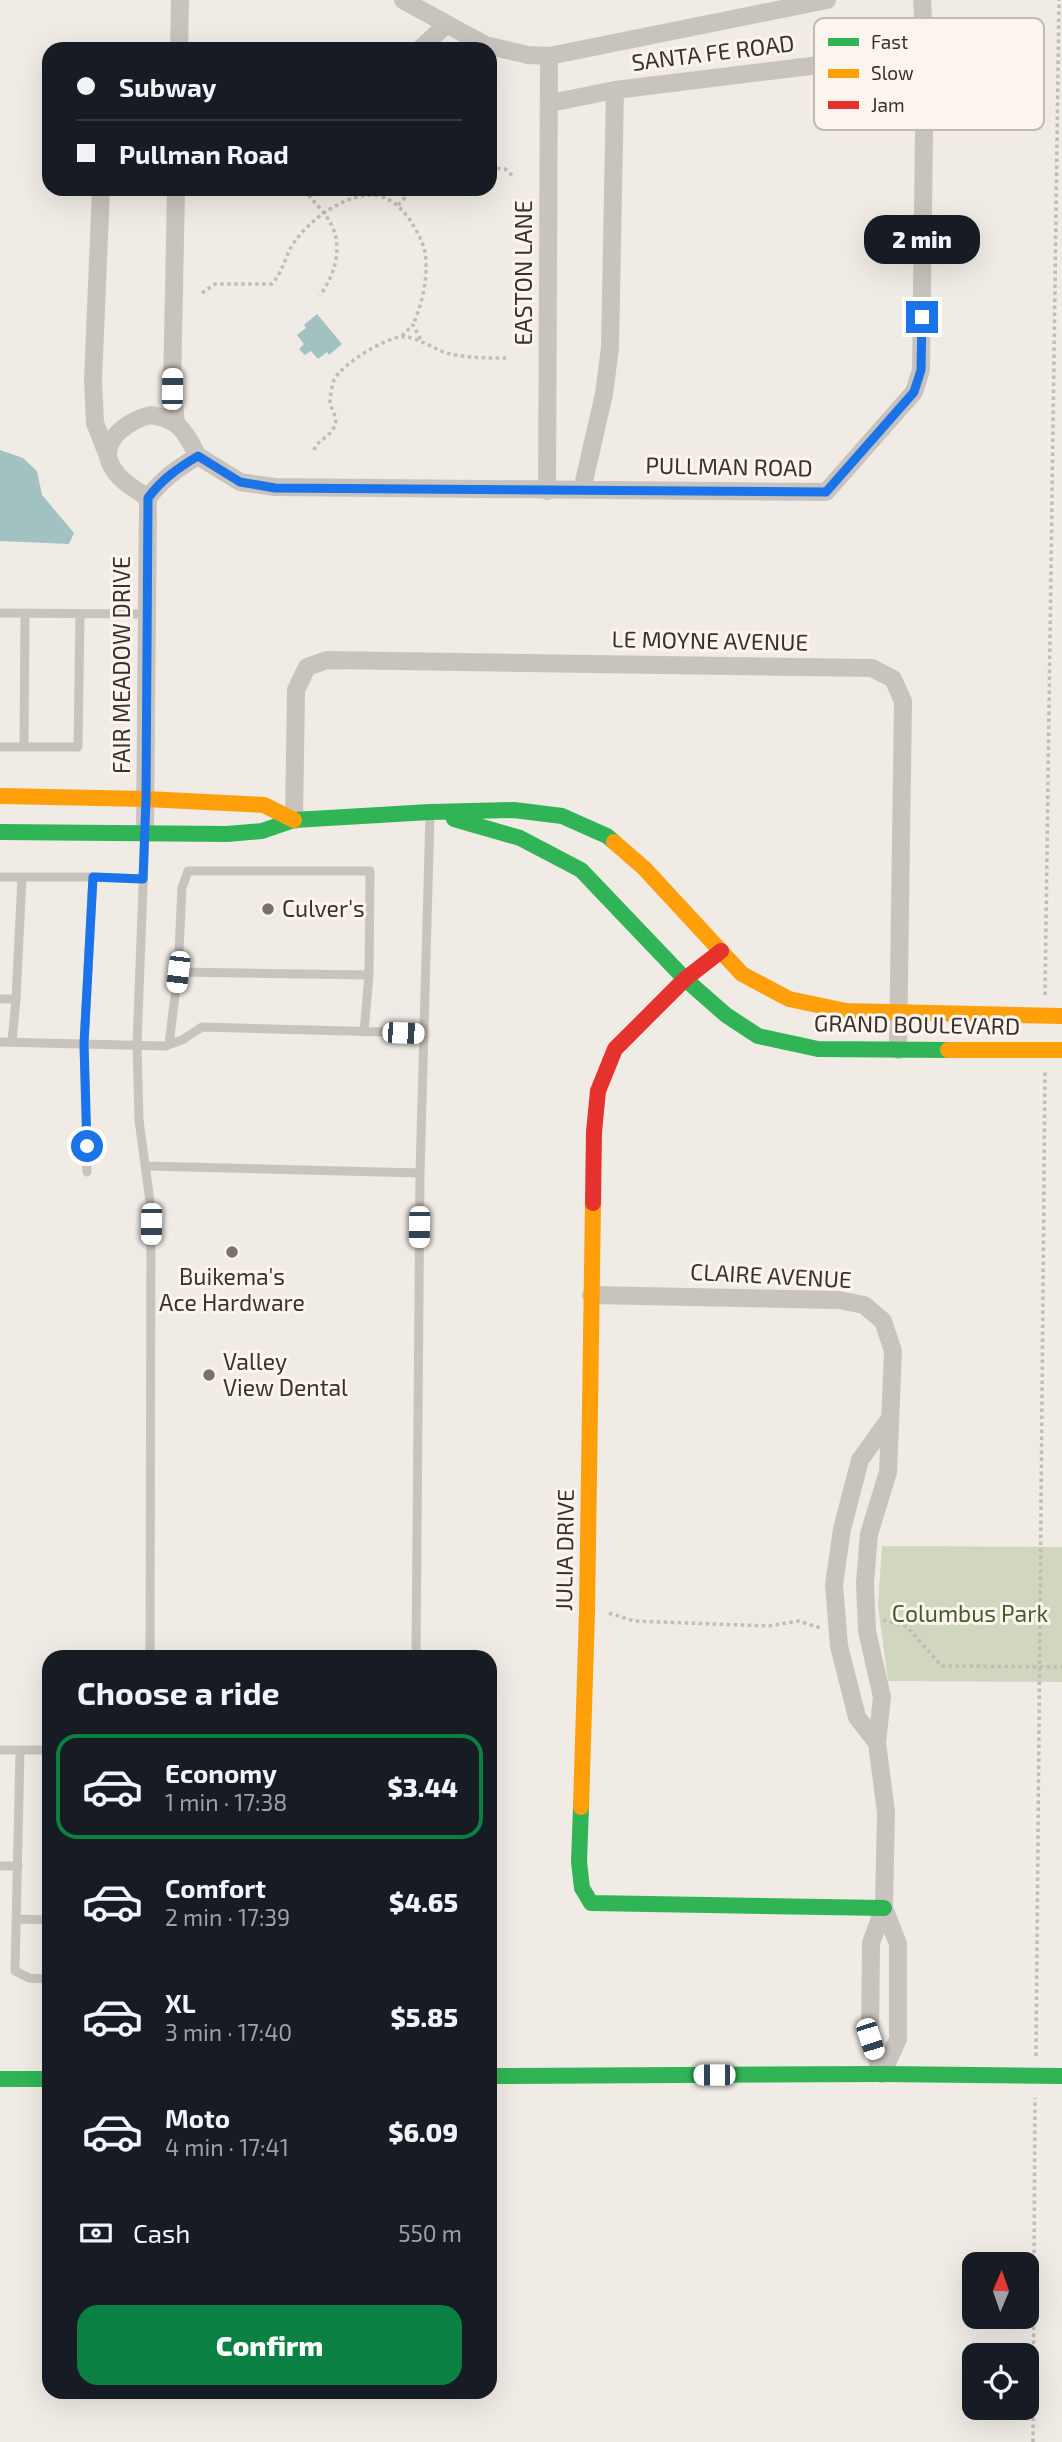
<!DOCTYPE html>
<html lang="en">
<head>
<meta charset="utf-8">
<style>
  :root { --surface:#171b24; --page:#20242c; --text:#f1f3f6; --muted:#9ea1a6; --line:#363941; --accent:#0b8043 }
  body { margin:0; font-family:"Exo 2",sans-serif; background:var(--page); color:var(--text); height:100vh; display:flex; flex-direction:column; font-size:26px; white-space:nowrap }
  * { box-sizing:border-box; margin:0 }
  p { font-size:23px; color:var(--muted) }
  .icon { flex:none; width:38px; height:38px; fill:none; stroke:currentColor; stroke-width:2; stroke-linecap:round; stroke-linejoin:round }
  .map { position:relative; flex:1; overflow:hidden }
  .drawer { position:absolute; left:42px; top:1650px; width:455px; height:749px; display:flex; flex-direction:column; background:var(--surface); border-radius:21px; box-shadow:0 7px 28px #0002 }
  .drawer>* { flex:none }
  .hud { position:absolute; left:42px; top:42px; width:455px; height:154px; border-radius:21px; box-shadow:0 7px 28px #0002; display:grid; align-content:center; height:154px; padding:0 35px; background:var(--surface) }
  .needle { width:46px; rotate:2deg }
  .fabs { position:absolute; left:962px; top:2252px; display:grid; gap:14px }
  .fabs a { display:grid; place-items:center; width:77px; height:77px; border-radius:14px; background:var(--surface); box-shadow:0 7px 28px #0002; font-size:35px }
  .end { position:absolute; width:32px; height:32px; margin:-16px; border:9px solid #1a73e8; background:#fff; box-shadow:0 0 0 4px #fff }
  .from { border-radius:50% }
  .bubble { position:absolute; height:49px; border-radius:21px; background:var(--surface); box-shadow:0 7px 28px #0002; font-size:23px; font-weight:800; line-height:49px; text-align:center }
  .car { position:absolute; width:21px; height:42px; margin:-21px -10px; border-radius:9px; box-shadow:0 0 5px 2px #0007; background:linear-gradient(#fff 24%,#345 0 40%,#fff 0 76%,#345 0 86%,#fff 0) }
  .hud b { display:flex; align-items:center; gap:24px; height:66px; font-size:26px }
  .hud b+b { border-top:2px solid var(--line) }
  .hud i { width:18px; height:18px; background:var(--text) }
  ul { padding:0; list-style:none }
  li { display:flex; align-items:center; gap:21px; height:105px; margin:0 14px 10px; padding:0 21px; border:4px solid transparent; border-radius:21px }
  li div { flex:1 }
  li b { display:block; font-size:26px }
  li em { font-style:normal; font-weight:800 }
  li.current { border-color:var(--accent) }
  li>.icon { width:63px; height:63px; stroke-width:1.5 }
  h2 { padding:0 35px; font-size:32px; line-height:84px }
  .pay { display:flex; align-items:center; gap:18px; height:77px; padding:0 35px; font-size:26px }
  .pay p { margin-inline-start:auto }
  .cta { display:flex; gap:14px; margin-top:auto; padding:14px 35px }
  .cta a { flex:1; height:80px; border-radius:21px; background:var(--accent); color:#fff; font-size:28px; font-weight:800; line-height:80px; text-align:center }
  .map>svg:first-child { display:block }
  .green { fill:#d1d6bf }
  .water { fill:#a1c2c1 }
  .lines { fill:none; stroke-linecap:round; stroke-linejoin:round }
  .path { stroke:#c2bbb6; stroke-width:3.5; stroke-dasharray:3.5 3.5; stroke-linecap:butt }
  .lane { stroke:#c9c3be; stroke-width:9 }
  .street { stroke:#c9c3be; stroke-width:18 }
  .fast { stroke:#30b455; stroke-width:16 }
  .slow { stroke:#ff9f0a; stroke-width:16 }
  .jam { stroke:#e5322d; stroke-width:16 }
  .route { stroke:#1a73e8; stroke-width:9 }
  .poi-dot { fill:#7a716c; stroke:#fbf5ee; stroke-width:2.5 }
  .labels { text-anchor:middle; stroke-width:6; stroke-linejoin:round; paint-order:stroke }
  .street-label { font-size:23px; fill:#3b302b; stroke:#fbf5ee }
  .poi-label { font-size:23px; fill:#3b302b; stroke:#fbf5ee; text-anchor:start }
  .park-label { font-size:23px; fill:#4a5a2e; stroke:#fbf5ee }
  .key { fill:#fbf5ee; stroke:#c1bab4; stroke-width:2 }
  .key-label { font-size:19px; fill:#3b302b }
</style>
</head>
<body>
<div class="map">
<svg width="1062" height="2442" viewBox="0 0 1062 2442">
  <rect width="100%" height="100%" fill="#f0ebe5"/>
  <path class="green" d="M882 1546 1062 1547V1682L888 1681 878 1606Z"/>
  <path class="water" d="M317 314 342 344 329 355 327 352 318 359 311 351 305 355 299 349 304 344 297 335 306 328 304 325Z
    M0 450 23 458 37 471 42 495 74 533 69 544 0 541Z"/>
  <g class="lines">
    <path class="path" d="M490 168 505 169 514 177
      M305 189C312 202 326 212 332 226 343 248 334 277 320 295
      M398 205 414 189
      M202 293 215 284H272C281 273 284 263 289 251 297 235 315 218 330 209 364 189 389 188 412 223 417 232 423 242 425 252 429 276 422 304 413 325
      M402 336 413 325 422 342
      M314 450C317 440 330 437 334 427 339 417 331 411 330 402 330 396 332 386 334 380 341 365 383 339 400 337 416 335 434 350 450 354 469 358 489 358 509 358
      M1045 995 1059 0
      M609 1613 634 1621 769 1626 798 1621 821 1628
      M883 1620 907 1627 942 1666 1062 1667
      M1036 2056 1045 1070
      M1033 2442 1035 2098"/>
    <path class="lane" d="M0 613 146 614
      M0 747H78L80 614
      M24 747 25 613
      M145 834 137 1045 139 1120 151 1209 150 1657
      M0 877H93L84 1044 87 1172
      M93 877 143 879
      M178 972 369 975
      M0 999H16L12 1042
      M16 999 22 877
      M0 1042 165 1046 182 1040 202 1027 422 1033
      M169 1044 178 972 182 888 188 871H370L369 975 364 1032
      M146 1166 420 1173 430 814
      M416 1657 420 1173
      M0 1750H49
      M20 1750 15 1971 29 1978 49 1979
      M0 1866H18
      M17 1919 49 1920"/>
    <path class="street" d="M403 0 485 45 528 55 549 56 827 0
      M179 49 180 0
      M420 49 447 24
      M550 103 615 90 925 52
      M101 189 93 380 95 423 109 459
      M151 415C180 419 185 432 198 456 178 468 162 479 148 498 134 488 119 481 111 465 98 440 131 419 151 415Z
      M176 422 172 389 176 189
      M198 456 240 482 275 487 826 492 914 392 921 370 925 52 922 0
      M582 490 604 394 610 348 615 90
      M547 491 549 56
      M294 820 296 690 307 667 327 660 872 668 893 679 903 701 898 1050
      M145 832 148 498
      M591 1295 839 1300 864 1305 883 1321 893 1351 888 1472 869 1534 865 1583 867 1631 882 1697 877 1743 886 1812 884 1908 871 1943 870 2039 882 2074
      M877 1743 857 1717 839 1646 834 1585 842 1529 860 1460 888 1421
      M882 2074 898 2039V1944L884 1908"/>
    <path class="fast" d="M454 819 520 838 581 870 685 979 726 1015 758 1036 818 1049 948 1050
      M0 832 227 834 262 831 294 820 430 812 514 810 562 816 607 836 614 842
      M581 1807 579 1862 582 1888 591 1903 884 1908
      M490 2076 882 2074 1062 2076
      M0 2079H49"/>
    <path class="slow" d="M0 796 146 799 264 805 294 820
      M614 842 644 868 742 974 789 999 846 1011 1062 1016
      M948 1050H1062
      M581 1807 587 1612 593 1203"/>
    <path class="jam" d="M593 1203 594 1132 598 1091 615 1049 685 979 721 951"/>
  </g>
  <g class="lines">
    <path class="route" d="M87 1146 84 1044 93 877 143 879 146 799 148 498C162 479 178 468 198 456L240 482 275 488 826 492 914 392 921 370 922 317"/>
  </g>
  <g class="poi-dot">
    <circle cx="268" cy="909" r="7"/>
    <circle cx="232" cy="1252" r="7"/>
    <circle cx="209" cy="1375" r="7"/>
  </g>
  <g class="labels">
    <g class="street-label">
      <text transform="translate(713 53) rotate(-7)" y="8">SANTA FE ROAD</text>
      <text transform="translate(524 273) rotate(-90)" y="8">EASTON LANE</text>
      <text transform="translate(729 467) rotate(1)" y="8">PULLMAN ROAD</text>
      <text transform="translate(710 641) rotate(1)" y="8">LE MOYNE AVENUE</text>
      <text transform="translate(122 665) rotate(-90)" y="8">FAIR MEADOW DRIVE</text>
      <text transform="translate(917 1025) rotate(1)" y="8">GRAND BOULEVARD</text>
      <text transform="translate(771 1276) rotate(3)" y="8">CLAIRE AVENUE</text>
      <text transform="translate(565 1550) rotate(-89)" y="8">JULIA DRIVE</text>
    </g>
    <g class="poi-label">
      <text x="282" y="917">Culver's</text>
      <text x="232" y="1285" text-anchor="middle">Buikema's<tspan x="232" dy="26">Ace Hardware</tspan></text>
      <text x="223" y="1370">Valley<tspan x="223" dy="26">View Dental</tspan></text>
    </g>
    <g class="park-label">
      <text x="970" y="1622">Columbus Park</text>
    </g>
  </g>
  <rect x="814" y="18" width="230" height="112" rx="10" class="key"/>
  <rect x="828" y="38" width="31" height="8" fill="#30b455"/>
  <rect x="828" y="69" width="31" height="9" fill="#ff9f0a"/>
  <rect x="828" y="101" width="31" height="8" fill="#e5322d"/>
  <g class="key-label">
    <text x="871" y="49">Fast</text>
    <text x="871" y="80">Slow</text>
    <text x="871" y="112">Jam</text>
  </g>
</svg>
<div class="fabs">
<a><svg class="needle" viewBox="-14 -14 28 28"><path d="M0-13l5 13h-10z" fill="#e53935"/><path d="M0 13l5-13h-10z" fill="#9ea1a6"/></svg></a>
<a><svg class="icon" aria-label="locate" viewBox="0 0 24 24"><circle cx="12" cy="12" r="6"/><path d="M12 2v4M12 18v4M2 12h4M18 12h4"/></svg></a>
</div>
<i class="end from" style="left:87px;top:1146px"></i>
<i class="end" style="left:922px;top:317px"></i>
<div class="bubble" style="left:864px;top:215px;width:116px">2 min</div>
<i class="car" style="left:172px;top:389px;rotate:1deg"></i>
<i class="car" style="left:178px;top:972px;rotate:187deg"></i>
<i class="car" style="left:403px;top:1033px;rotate:92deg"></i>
<i class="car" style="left:151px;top:1224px;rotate:181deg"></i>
<i class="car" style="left:419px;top:1227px;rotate:181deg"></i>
<i class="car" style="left:870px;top:2039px;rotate:162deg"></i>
<i class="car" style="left:714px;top:2075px;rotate:270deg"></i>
<div class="hud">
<b><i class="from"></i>Subway</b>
<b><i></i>Pullman Road</b>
</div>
<section class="drawer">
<h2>Choose a ride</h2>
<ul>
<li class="current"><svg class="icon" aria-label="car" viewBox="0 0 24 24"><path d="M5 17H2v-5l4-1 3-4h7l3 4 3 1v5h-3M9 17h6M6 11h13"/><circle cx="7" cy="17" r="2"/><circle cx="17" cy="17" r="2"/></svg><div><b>Economy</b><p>1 min · 17:38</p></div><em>$3.44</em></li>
<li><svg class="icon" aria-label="car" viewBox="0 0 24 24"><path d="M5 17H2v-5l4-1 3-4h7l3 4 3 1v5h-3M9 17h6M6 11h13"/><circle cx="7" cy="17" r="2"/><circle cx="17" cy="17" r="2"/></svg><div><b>Comfort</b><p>2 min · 17:39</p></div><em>$4.65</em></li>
<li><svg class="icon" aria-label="car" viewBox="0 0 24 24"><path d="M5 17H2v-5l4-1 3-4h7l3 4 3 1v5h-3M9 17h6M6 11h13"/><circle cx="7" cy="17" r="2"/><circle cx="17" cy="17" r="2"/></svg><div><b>XL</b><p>3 min · 17:40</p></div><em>$5.85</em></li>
<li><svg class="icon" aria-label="car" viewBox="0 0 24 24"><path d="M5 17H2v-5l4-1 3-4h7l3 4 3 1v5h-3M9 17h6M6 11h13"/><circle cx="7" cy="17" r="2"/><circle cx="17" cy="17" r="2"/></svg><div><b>Moto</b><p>4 min · 17:41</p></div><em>$6.09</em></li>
</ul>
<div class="pay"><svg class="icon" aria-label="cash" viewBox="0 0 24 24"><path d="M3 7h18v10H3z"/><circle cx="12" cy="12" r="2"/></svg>Cash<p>550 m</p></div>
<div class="cta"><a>Confirm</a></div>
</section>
</div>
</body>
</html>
